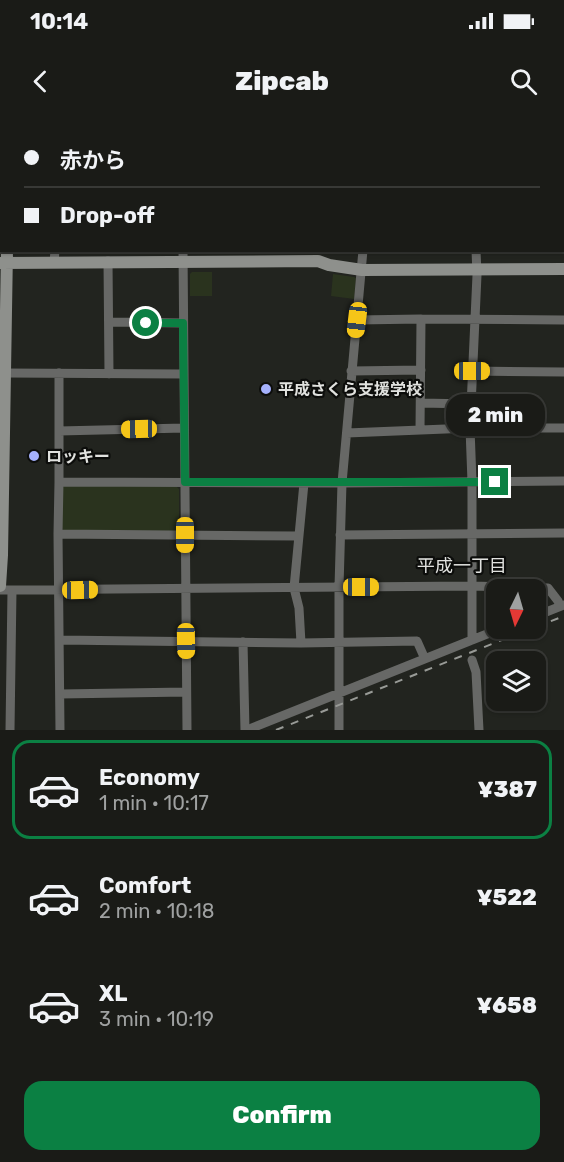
<!DOCTYPE html>
<html lang="en">
<head>
<meta charset="utf-8">
<style>
  :root { --surface:#1a1b17; --page:#232420; --text:#f1f3f6; --muted:#9fa1a1; --line:#383936; --accent:#0b8043 }
  body { margin:0; font-family:Rubik,"Noto Sans JP",sans-serif; background:var(--page); color:var(--text); height:100vh; display:flex; flex-direction:column; font-size:22px; white-space:nowrap }
  * { box-sizing:border-box; margin:0 }
  p { font-size:20px; color:var(--muted) }
  .icon { flex:none; width:33px; height:33px; fill:none; stroke:currentColor; stroke-width:2; stroke-linecap:round; stroke-linejoin:round }
  .map { position:relative; height:610px; overflow:hidden }
  .sheet { display:flex; flex-direction:column; background:var(--surface); flex:1 }
  .sheet>* { flex:none }
  .hud { position:absolute; left:0px; top:0px; width:564px; height:132px; box-shadow:0 2px 4px #0004,0 0 0 2px var(--line); display:grid; align-content:center; height:132px; padding:0 24px; background:var(--surface) }
  .needle { width:39px; rotate:185deg }
  .fabs { position:absolute; left:486px; top:459px; display:grid; gap:12px }
  .fabs a { display:grid; place-items:center; width:60px; height:60px; border-radius:12px; background:var(--surface); box-shadow:0 2px 4px #0004,0 0 0 2px var(--line); font-size:30px }
  .end { position:absolute; width:27px; height:27px; margin:-14px; border:8px solid #0b8043; background:#fff; box-shadow:0 0 0 3px #fff }
  .from { border-radius:50% }
  .bubble { position:absolute; height:42px; border-radius:18px; background:var(--surface); box-shadow:0 2px 4px #0004,0 0 0 2px var(--line); font-size:20px; font-weight:800; line-height:42px; text-align:center }
  .car { position:absolute; width:18px; height:36px; margin:-18px -9px; border-radius:8px; box-shadow:0 0 4px 2px #0007; background:linear-gradient(#f5c518 24%,#345 0 40%,#f5c518 0 76%,#345 0 86%,#f5c518 0) }
  .hud b { display:flex; align-items:center; gap:21px; height:57px; font-size:22px }
  .hud b+b { border-top:2px solid var(--line) }
  .hud i { width:15px; height:15px; background:var(--text) }
  ul { padding:10px 0 0; list-style:none }
  li { display:flex; align-items:center; gap:18px; height:99px; margin:0 12px 9px; padding:0 12px; border:3px solid transparent; border-radius:18px }
  li div { flex:1 }
  li b { display:block; font-size:22px }
  li em { font-style:normal; font-weight:800 }
  li.on { border-color:var(--accent) }
  li>.icon { width:54px; height:54px; stroke-width:1.5 }
  .button { display:flex; gap:12px; margin-top:auto; padding:12px 24px }
  .button a { flex:1; height:69px; border-radius:18px; background:var(--accent); color:#fff; font-size:24px; font-weight:800; line-height:69px; text-align:center }
  .status { display:flex; justify-content:space-between; align-items:center; height:42px; padding:0 30px; background:var(--surface); direction:ltr }
  .status svg { height:16px; fill:currentColor }
  header { display:flex; justify-content:space-between; align-items:center; height:78px; padding:0 24px; background:var(--surface); font-size:27px; font-weight:800 }
  .map>svg:first-child { display:block }
  .green { fill:#2a331e }
  .lines { fill:none; stroke-linecap:round; stroke-linejoin:round }
  .street { stroke:#676866; stroke-width:9 }
  .secondary { stroke:#8e908c; stroke-width:12 }
  .rail { stroke:#989a96; stroke-width:2; stroke-dasharray:8 8; stroke-linecap:butt }
  .route { stroke:#0b8043; stroke-width:8 }
  .poi-dot { fill:#a5b1fc; stroke:#0c0d0b; stroke-width:2 }
  .labels { text-anchor:middle; stroke-width:4.5; stroke-linejoin:round; paint-order:stroke }
  .poi-label { font-size:16px; font-weight:bold; fill:#e1e2df; stroke:#0c0d0b; text-anchor:start }
  .neighbourhood-label { font-size:18px; fill:#e1e2df; stroke:#0c0d0b }
</style>
</head>
<body>
<div class="status"><b>10:14</b><svg viewBox="0 0 49 12"><path d="M0 12V9h3v3zM5 12V6h3v6zM10 12V3h3v9zM15 12V0h3v12zM26 1h20v11H26zM47 4h2v5h-2z"/></svg></div>
<header><svg class="icon" aria-label="back" viewBox="0 0 24 24"><path d="M15 5l-7 7 7 7"/></svg>Zipcab<svg class="icon" aria-label="search" viewBox="0 0 24 24"><circle cx="10" cy="10" r="6"/><path d="M15 15l6 6"/></svg></header>
<div class="map">
<svg width="564" height="610" viewBox="0 0 564 610">
  <rect width="100%" height="100%" fill="#22241f"/>
  <path class="green" d="M192 152H212V176H190V154Z
    M333 154 354 157 356 158 354 179 331 176Z
    M64 366H176L179 369V409L176 411 65 412 62 408V369Z"/>
  <g class="lines">
    <path class="street" d="M56 2V0
      M183 2V0
      M221 2V0
      M374 2V0
      M476 2V0
      M562 17H564
      M183 130 187 610
      M108 141 109 254
      M54 143 55 130
      M357 200 421 199 564 200
      M109 202 183 203
      M351 251 421 250
      M472 251 564 252
      M5 253 183 254
      M59 253V362L58 414 60 610
      M421 283 471 284
      M420 310 421 199
      M59 311 184 308
      M347 313 470 308H564
      M59 362 342 363 564 361
      M58 414 298 416
      M340 415 564 413
      M0 470 472 466 548 468 558 481 560 486
      M536 496 564 485
      M60 520 301 523 417 521 425 539
      M472 520V362L470 308 477 155 476 130
      M243 522 245 610
      M301 523 299 488 294 468 304 363
      M472 540 476 552 479 610
      M60 574 186 572
      M10 610 12 470
      M247 610 502 508
      M339 610V467L342 363 363 130"/>
    <path class="secondary" d="M3 0V2
      M333 2V0
      M0 143 318 141 329 145 362 150 564 149
      M0 466 2 435 7 130"/>
    <path class="rail" d="M536 507 564 496
      M276 610 532 508"/>
  </g>
  <g class="lines">
    <path class="route" d="M146 203H183L185 362H495"/>
  </g>
  <g class="poi-dot">
    <circle cx="266" cy="269" r="6"/>
    <circle cx="34" cy="336" r="6"/>
  </g>
  <g class="labels">
    <g class="poi-label">
      <text x="278" y="275">平成さくら支援学校</text>
      <text x="46" y="342">ロッキー</text>
    </g>
    <g class="neighbourhood-label">
      <text x="462" y="452">平成一丁目</text>
    </g>
  </g>
</svg>
<div class="fabs">
<a><svg class="needle" viewBox="-14 -14 28 28"><path d="M0-13l5 13h-10z" fill="#e53935"/><path d="M0 13l5-13h-10z" fill="#9fa1a1"/></svg></a>
<a><svg class="icon" aria-label="layers" viewBox="0 0 24 24"><path d="M12 4l9 5-9 5-9-5zM3 14l9 5 9-5"/></svg></a>
</div>
<i class="end from" style="left:146px;top:203px"></i>
<i class="end" style="left:495px;top:362px"></i>
<div class="bubble" style="left:446px;top:274px;width:99px">2 min</div>
<i class="car" style="left:357px;top:200px;rotate:187deg"></i>
<i class="car" style="left:472px;top:251px;rotate:90deg"></i>
<i class="car" style="left:139px;top:309px;rotate:269deg"></i>
<i class="car" style="left:185px;top:415px;rotate:180deg"></i>
<i class="car" style="left:361px;top:467px;rotate:90deg"></i>
<i class="car" style="left:80px;top:470px;rotate:89deg"></i>
<i class="car" style="left:186px;top:521px;rotate:179deg"></i>
<div class="hud">
<b><i class="from"></i>赤から</b>
<b><i></i>Drop-off</b>
</div>
</div>
<section class="sheet">
<ul>
<li class="on"><svg class="icon" aria-label="car" viewBox="0 0 24 24"><path d="M5 17H2v-5l4-1 3-4h7l3 4 3 1v5h-3M9 17h6M6 11h13"/><circle cx="7" cy="17" r="2"/><circle cx="17" cy="17" r="2"/></svg><div><b>Economy</b><p>1 min · 10:17</p></div><em>¥387</em></li>
<li><svg class="icon" aria-label="car" viewBox="0 0 24 24"><path d="M5 17H2v-5l4-1 3-4h7l3 4 3 1v5h-3M9 17h6M6 11h13"/><circle cx="7" cy="17" r="2"/><circle cx="17" cy="17" r="2"/></svg><div><b>Comfort</b><p>2 min · 10:18</p></div><em>¥522</em></li>
<li><svg class="icon" aria-label="car" viewBox="0 0 24 24"><path d="M5 17H2v-5l4-1 3-4h7l3 4 3 1v5h-3M9 17h6M6 11h13"/><circle cx="7" cy="17" r="2"/><circle cx="17" cy="17" r="2"/></svg><div><b>XL</b><p>3 min · 10:19</p></div><em>¥658</em></li>
</ul>
<div class="button"><a>Confirm</a></div>
</section>
</body>
</html>
